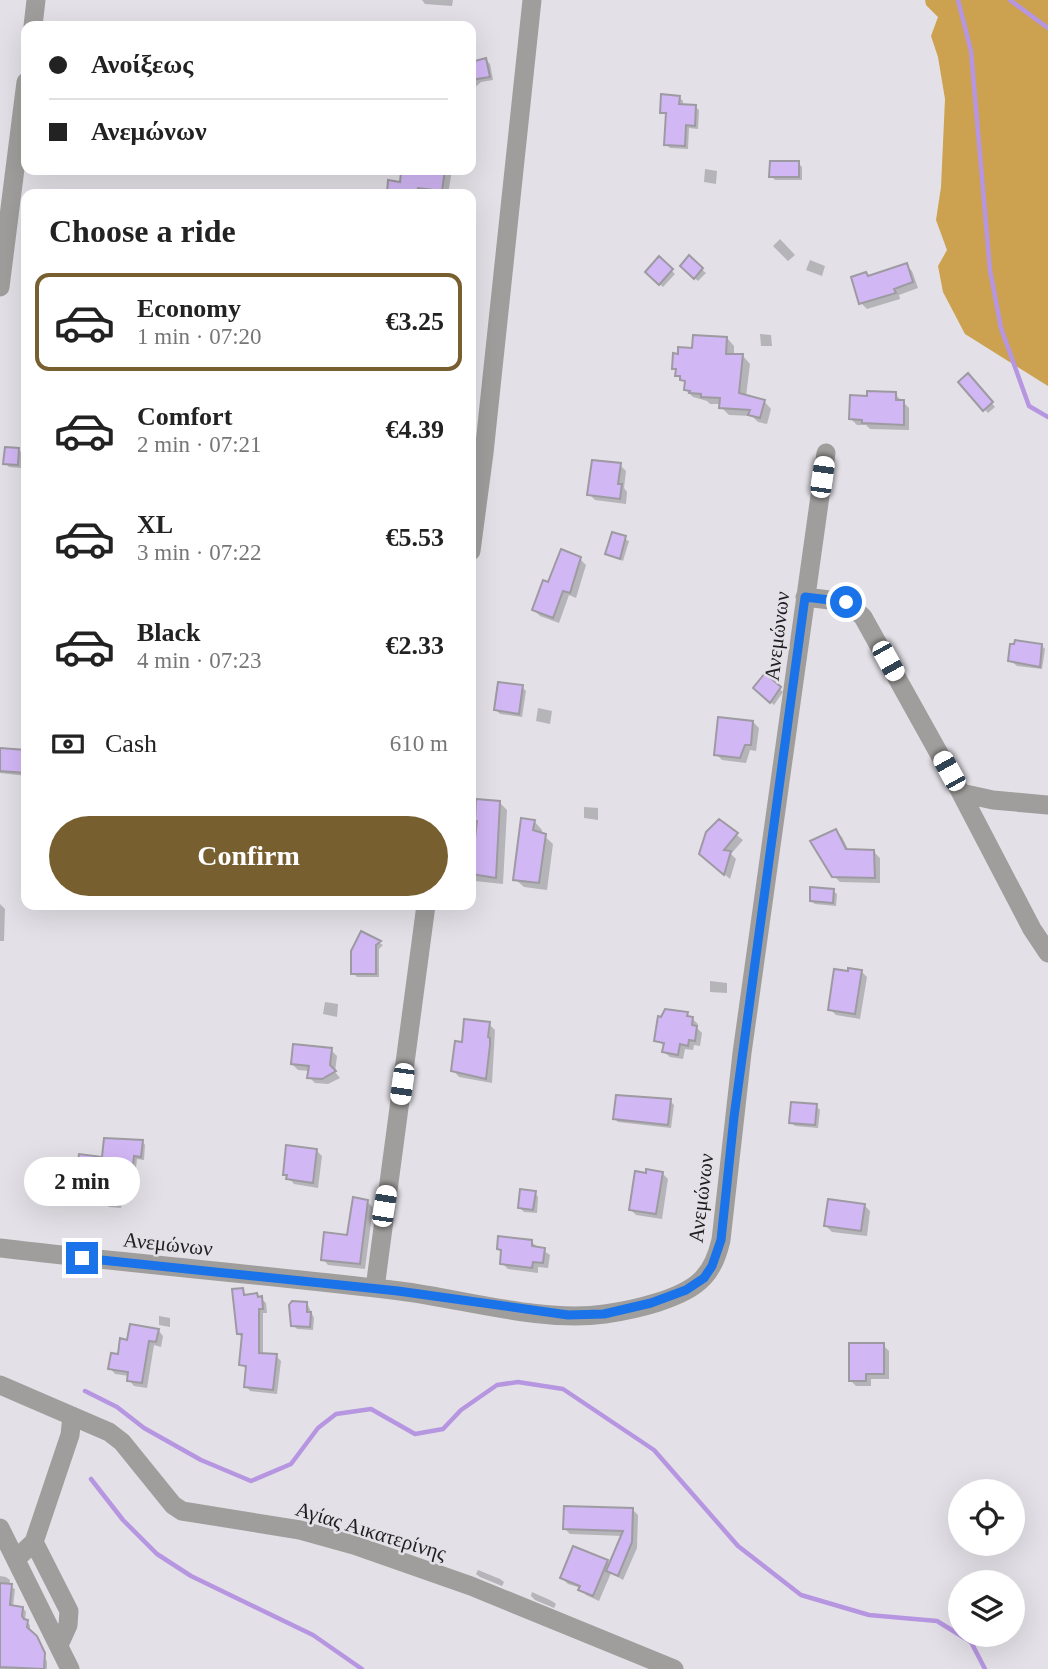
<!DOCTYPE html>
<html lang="en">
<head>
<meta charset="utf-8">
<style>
  :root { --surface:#fff; --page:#f6f6f6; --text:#222; --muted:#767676; --line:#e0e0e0; --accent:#785f30 }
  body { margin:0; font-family:"Times New Roman",serif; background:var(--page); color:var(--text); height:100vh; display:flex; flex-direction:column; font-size:26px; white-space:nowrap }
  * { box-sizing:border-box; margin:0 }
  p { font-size:23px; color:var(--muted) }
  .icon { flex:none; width:38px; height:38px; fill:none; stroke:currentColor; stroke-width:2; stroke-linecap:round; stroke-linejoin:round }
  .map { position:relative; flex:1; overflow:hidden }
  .sheet { position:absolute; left:21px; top:189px; width:455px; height:721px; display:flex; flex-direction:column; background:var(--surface); border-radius:14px; box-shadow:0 7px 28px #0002 }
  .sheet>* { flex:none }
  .guide { position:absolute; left:21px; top:21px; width:455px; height:154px; border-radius:14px; box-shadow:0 7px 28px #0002; display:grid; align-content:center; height:154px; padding:0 28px; background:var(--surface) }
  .controls { position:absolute; left:948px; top:1479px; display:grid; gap:14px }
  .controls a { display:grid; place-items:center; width:77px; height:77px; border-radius:50%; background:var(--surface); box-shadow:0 7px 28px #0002; font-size:35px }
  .end { position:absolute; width:32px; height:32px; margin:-16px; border:9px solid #1a73e8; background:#fff; box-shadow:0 0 0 4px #fff }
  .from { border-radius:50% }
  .bubble { position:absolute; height:49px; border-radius:24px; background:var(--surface); box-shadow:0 7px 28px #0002; font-size:23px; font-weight:600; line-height:49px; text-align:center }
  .car { position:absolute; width:21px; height:42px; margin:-21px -10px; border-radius:9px; box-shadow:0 0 5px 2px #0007; background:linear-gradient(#fff 24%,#345 0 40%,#fff 0 76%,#345 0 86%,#fff 0) }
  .guide b { display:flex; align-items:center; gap:24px; height:66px; font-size:26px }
  .guide b+b { border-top:2px solid var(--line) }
  .guide i { width:18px; height:18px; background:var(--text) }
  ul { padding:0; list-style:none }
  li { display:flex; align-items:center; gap:21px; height:98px; margin:0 14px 10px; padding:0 14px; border:4px solid transparent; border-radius:14px }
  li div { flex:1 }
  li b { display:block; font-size:26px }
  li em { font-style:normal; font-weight:600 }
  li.current { border-color:var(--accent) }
  li>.icon { width:63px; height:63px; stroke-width:1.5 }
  h2 { padding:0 28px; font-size:32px; line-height:84px }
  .pay { display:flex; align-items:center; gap:18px; height:77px; padding:0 28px; font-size:26px }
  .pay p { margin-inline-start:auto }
  .cta { display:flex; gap:14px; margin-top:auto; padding:14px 28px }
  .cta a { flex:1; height:80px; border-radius:42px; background:var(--accent); color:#fff; font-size:28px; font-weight:600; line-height:80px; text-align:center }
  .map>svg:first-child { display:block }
  .forest { fill:#cca14f }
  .shadow { fill:#0003 }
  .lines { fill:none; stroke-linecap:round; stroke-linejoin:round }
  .stream { stroke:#b796e1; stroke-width:4.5 }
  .building { fill:#d2b7f5; stroke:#9d9ba1; stroke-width:2 }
  .minor { stroke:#a09e9c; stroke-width:19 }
  .route { stroke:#1a73e8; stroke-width:9 }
  .labels { text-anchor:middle; stroke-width:5; stroke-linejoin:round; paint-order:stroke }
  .street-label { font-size:21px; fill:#1f1e20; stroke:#e3e1e7 }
</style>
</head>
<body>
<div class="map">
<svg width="1048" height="1669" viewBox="0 0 1048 1669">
  <rect width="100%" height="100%" fill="#e3e1e7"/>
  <path class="forest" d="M925 0H1048V386L965 334 943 292 938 266 947 250 936 220 941 187 945 99 938 57 931 36 938 17 926 5Z"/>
  <path class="shadow" d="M422 0H453L452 6 425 4Z
    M486 60 490 64 493 80 481 82 471 91V63Z
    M679 97 683 101V106L695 107 699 110 698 129 689 128 688 149 670 148 666 144 668 116 662 112Z
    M798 163 802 167V180H775L771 176Z
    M705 169 717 171 716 184 704 182Z
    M421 170H452L448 194H388L402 184 420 176Z
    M780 239 795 255 788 261 773 246Z
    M689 258 706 273 698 281 682 266Z
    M660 259 675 274 663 287 647 272Z
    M810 260 825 266 822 276 806 270Z
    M906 265 912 271 918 288 899 295 900 299 867 309 861 303Z
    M760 334 771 335 772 346H761Z
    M727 338 734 346V356H743L750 364 746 396 764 401 771 409 767 424 758 422 752 416 729 415 721 407V404H710L707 401 693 397 686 390V384L674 368 694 350Z
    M968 375 995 407 988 413 960 382Z
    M895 394 909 408V430L870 429 866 425H857L851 419 869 398Z
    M19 450 22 453 21 468 9 467 5 463Z
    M620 465 626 471 624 488 627 492 626 504 595 500 589 494Z
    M613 534 629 541 623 561 607 553Z
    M580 559 586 565 576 598 569 595 559 623 540 616 534 610 549 584Z
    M1041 645 1045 649 1042 669 1017 666 1010 660 1016 646Z
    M766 676 783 692 774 705 755 688Z
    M522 687 526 691 522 717 500 714 496 710Z
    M538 708 552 711 550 724 536 721Z
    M753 722 759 728 756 751 750 750 746 763 722 760 716 754Z
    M0 749 26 752V776L0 773Z
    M499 802 507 810 503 884 475 881 471 876V855H474Z
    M584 807 598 808V820L584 818Z
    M534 821 542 830V834L553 844 547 890 524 887 515 879Z
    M719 821 743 840 731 854 736 859 730 879 708 860Z
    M836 831 842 837 849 851 874 852 880 858V883L840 882 834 876Z
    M833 891 837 894 836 906 815 904 811 901Z
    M0 904 5 909 4 941H0Z
    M362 933 383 945 379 949V977H357L353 973Z
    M861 971 867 977 860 1019 836 1015 830 1009 849 973Z
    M710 981 727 983V993L710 992Z
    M325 1002 338 1004 337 1017 323 1014Z
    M687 1014 698 1024 697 1028 702 1033 700 1046 694 1045 693 1050 685 1049 683 1059 670 1057 664 1052 665 1046 656 1040Z
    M489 1024 495 1030 492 1083 459 1077 453 1070 463 1044Z
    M331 1050 337 1056 335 1072 340 1078 328 1084 315 1083 309 1077 310 1071 298 1070 292 1064Z
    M670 1101 674 1105 671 1128 618 1122 614 1118Z
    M816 1106 820 1110 818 1128 795 1126 791 1122Z
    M142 1141 145 1145 144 1160 137 1159 136 1168 112 1165 109 1188 119 1189 123 1193 121 1208 109 1207 106 1203 107 1190 81 1186 77 1183Z
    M316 1150 322 1156 318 1188 294 1184 285 1174Z
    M662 1173 668 1179 662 1219 636 1215 630 1209Z
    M535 1193 538 1197 537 1213 524 1212 520 1208Z
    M367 1202 373 1207 365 1269 328 1265 323 1259 348 1237Z
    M864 1205 870 1211 867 1236 832 1232 826 1226Z
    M531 1242 550 1255 548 1268 538 1267V1273L508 1269 502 1263 503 1253 499 1249Z
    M242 1290 247 1296 257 1295 266 1303 267 1313H263V1355L276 1356 281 1361 277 1394 250 1391 246 1386 247 1369 241 1365 243 1338 238 1334Z
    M307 1303 314 1318 313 1330 297 1329 293 1325Z
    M159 1316 170 1318V1327L159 1325Z
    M158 1330 163 1336 161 1347 154 1345 147 1388 134 1386 129 1380V1376L115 1374 110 1368 129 1342Z
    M883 1345 889 1351V1379H871V1386H856L850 1380Z
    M633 1510 638 1515 637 1548 623 1580 611 1573 599 1601 586 1595 581 1588 568 1584 562 1578 607 1562 610 1565 623 1536 570 1534 565 1529Z
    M478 1570 500 1579 504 1582 502 1586 480 1577 476 1574Z
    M0 1576 6 1577 10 1580 9 1586 15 1589 13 1607 23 1608 26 1612 25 1621 30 1625V1632L36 1637 47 1662V1669H0Z
    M532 1592 552 1601 556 1604 554 1608 535 1600 531 1596Z"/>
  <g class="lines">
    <path class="stream" d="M958 0 971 51 990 270 1001 328 1029 406 1048 417
      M1010 0 1048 28
      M85 1391 117 1407 144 1428 201 1460 251 1481 291 1464 318 1428 336 1414 371 1409 415 1434 443 1429 461 1410 497 1385 518 1382 563 1389 654 1450 738 1546 801 1595 869 1615 937 1621 971 1642 985 1669
      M91 1479 123 1520 157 1554 191 1576 313 1635 362 1669"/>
  </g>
  <path class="building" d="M486 58 490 77 471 80V62Z
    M661 94 680 96 679 104 696 105 695 126 686 125 685 146 664 145 666 113H660Z
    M770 161H799V177H769Z
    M419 170H445L442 191 418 188 417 194H387L388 180 400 182 401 172 419 174Z
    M689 255 703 268 694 279 680 266Z
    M659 256 673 269 659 285 645 272Z
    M907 263 913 282 894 289 896 293 859 304 851 277 866 272 868 276Z
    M693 335 727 337 726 354H743L739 393 765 400 760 418 748 415 750 410 719 408 720 398 701 397V394L689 393 690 391 684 390 685 381 680 380V376H675L676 369H672L673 353 678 354V347L692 348Z
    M968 373 993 402 983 411 958 382Z
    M867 391 896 392V400H904V425L862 423V420L849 419 850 395 867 396Z
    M5 447 19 448 18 465 3 464Z
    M592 460 621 463 618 484H622L620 499 587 495Z
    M612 532 626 536 620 559 605 554Z
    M561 549 581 557 570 593 563 591 553 618 532 610 543 580 548 582Z
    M1015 640 1042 644 1040 667 1008 661 1010 644H1014Z
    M765 673 781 687 770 703 753 688Z
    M498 682 523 685 519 714 494 710Z
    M718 717 753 721 751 745H745L740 758 714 755Z
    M0 748 26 750 25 773 0 771Z
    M476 799 500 801 496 878 471 874V855L473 856 477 821H475Z
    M521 818 535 820 533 830 546 834 539 883 513 880Z
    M719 819 738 833 724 850 731 851 724 875 699 854 706 832Z
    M836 829 846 849 874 850 875 878 832 877 810 841Z
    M810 887 834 889 833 903 810 901Z
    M361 931 381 941 376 945V974H351V951Z
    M848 968 862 970 855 1014 828 1010 834 969 848 971Z
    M665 1009 688 1012 687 1016 693 1017 692 1025 697 1026 695 1041 689 1040 688 1046 680 1044 678 1055 662 1052 664 1043 654 1041 658 1016 661 1017Z
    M464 1019 490 1022 488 1037 490 1038V1045L486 1079 451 1071 455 1041 462 1042Z
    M293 1044 332 1048 330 1065 336 1071 322 1079 307 1078 309 1066 291 1064Z
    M616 1095 671 1099 668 1125 613 1119Z
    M791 1102 817 1104 815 1125 789 1123Z
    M104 1138 143 1140 141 1157 134 1156 133 1166 109 1163 106 1187 75 1183 79 1154 102 1157Z
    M286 1145 317 1149 313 1183 286 1179 287 1175H283Z
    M646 1169 663 1172 656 1214 629 1210 635 1171 646 1173Z
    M106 1186 120 1188 118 1205 104 1203Z
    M520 1189 536 1191 533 1210 518 1208Z
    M353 1197 368 1200 360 1264 321 1260 324 1232 347 1235Z
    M828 1199 865 1204 861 1231 824 1226Z
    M498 1236 532 1240V1246L545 1248 543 1263 533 1262 532 1268 500 1264 501 1250 497 1249Z
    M243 1288 244 1295 257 1293 258 1297 262 1296 263 1309H259V1353L277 1354 273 1390 244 1387 246 1366 239 1365 242 1334H237L232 1289Z
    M292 1301 307 1302V1312H311L310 1327 291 1326 289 1305Z
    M130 1324 159 1329 156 1342 149 1341 142 1383 127 1381 128 1372 108 1369 111 1353 118 1354 120 1338 127 1340Z
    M849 1343H884V1374H866V1381H849Z
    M564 1506 633 1508 632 1542 618 1576 606 1571 623 1531 563 1529Z
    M573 1546 608 1560 593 1596 578 1590 580 1586 560 1578Z
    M0 1583 12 1584 10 1605 23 1607 22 1616 24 1619 28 1620 27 1627 37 1636 45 1653 44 1669 0 1667Z"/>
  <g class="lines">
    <path class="minor" d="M33 26 36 0
      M0 287 26 82
      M471 551 484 453 532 0
      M805 597 846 602 863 617 961 793 1032 929 1048 953
      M961 793 993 800 1048 805
      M0 1248C133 1264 267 1275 400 1291 464 1299 542 1323 605 1314 633 1310 684 1299 703 1278 713 1268 718 1253 721 1240L742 1053 826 453
      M375 1288 426 905
      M0 1385 109 1432 122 1442 173 1505 182 1511 300 1530 354 1545 471 1586 674 1669
      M0 1528 70 1669
      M34 1542 69 1611 68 1625 59 1645
      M16 1559 34 1542 70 1435 72 1416"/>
  </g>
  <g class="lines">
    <path class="route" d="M82 1258 398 1291 568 1315 604 1314 651 1303 686 1290 704 1278 712 1266 721 1240 734 1117 805 597 846 602"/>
  </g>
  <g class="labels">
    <g class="street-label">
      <text transform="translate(777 636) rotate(-83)" y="7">Ανεμώνων</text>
      <text transform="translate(701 1198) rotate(-83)" y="7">Ανεμώνων</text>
      <text transform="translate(168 1244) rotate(6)" y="7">Ανεμώνων</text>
      <text transform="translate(371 1531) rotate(17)" y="7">Αγίας Αικατερίνης</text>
    </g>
  </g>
</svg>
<div class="controls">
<a><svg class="icon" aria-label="locate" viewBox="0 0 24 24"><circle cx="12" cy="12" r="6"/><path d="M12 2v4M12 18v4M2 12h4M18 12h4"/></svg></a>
<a><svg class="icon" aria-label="layers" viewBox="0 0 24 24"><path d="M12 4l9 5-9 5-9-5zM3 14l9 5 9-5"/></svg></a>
</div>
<i class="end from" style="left:846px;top:602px"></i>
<i class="end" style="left:82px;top:1258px"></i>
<div class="bubble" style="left:24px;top:1157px;width:116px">2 min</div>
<i class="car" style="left:822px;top:477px;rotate:8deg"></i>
<i class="car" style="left:888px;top:661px;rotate:151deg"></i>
<i class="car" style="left:949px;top:771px;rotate:331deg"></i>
<i class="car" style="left:402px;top:1084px;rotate:188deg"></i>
<i class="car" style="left:384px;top:1206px;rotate:9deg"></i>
<div class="guide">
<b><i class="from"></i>Ανοίξεως</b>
<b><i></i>Ανεμώνων</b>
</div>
<section class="sheet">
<h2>Choose a ride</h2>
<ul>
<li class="current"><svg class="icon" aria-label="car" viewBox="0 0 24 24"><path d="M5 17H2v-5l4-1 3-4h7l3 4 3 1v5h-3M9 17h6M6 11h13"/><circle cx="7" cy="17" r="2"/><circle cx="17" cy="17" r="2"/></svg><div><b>Economy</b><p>1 min · 07:20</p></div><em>€3.25</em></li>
<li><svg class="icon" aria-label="car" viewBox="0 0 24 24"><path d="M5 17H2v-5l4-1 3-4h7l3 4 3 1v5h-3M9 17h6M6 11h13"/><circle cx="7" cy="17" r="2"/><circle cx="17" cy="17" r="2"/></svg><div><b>Comfort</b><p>2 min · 07:21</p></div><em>€4.39</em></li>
<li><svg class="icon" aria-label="car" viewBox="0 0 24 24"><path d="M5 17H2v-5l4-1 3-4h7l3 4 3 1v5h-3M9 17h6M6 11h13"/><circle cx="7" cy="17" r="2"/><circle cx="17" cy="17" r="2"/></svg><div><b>XL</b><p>3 min · 07:22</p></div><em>€5.53</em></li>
<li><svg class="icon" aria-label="car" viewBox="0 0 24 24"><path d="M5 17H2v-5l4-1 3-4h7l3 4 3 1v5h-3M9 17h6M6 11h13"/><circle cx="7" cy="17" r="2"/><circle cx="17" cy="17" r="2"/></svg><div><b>Black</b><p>4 min · 07:23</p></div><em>€2.33</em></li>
</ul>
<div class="pay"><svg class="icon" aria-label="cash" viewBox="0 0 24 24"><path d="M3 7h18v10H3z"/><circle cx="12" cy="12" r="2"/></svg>Cash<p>610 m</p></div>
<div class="cta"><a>Confirm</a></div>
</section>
</div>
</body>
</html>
